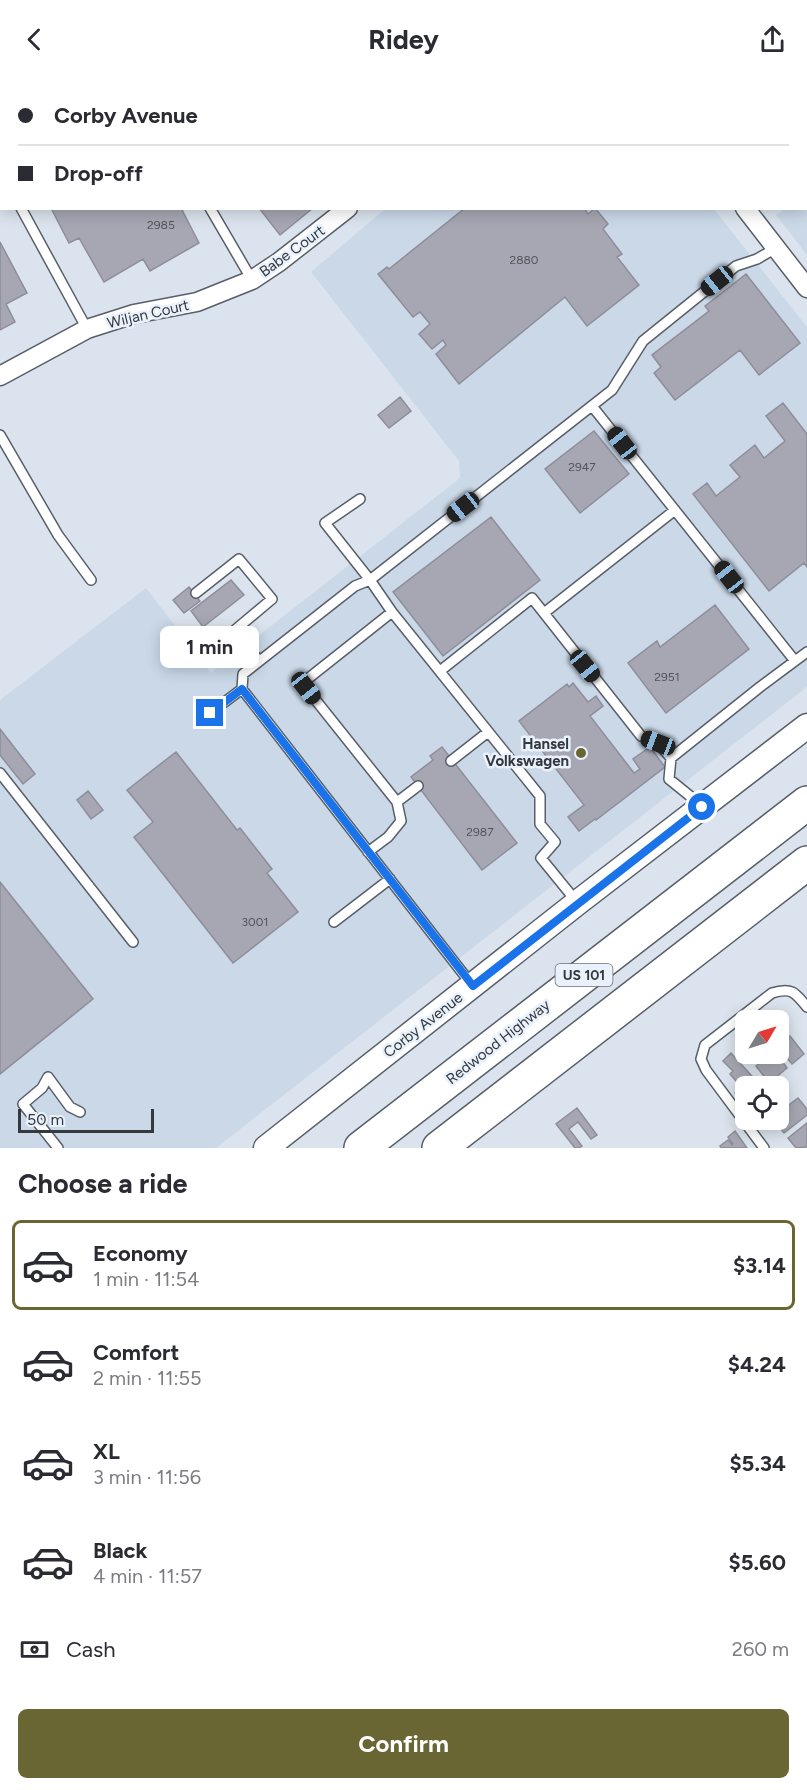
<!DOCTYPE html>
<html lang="en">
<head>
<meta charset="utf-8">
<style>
  :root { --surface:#fff; --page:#f7f7f7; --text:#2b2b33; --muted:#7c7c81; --line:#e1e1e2; --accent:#6a6633 }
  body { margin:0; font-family:Figtree,sans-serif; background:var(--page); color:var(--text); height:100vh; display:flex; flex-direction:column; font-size:22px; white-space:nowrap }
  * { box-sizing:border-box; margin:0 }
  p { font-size:20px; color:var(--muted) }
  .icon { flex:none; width:33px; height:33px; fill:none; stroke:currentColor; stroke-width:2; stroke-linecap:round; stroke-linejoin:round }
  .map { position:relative; height:1070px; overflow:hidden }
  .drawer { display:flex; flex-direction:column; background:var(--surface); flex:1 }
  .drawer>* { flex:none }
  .banner { position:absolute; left:0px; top:0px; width:807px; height:132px; box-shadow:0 3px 15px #0003; display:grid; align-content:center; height:132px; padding:0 18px; background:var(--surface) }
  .needle { width:39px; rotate:52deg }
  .controls { position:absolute; left:735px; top:932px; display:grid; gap:12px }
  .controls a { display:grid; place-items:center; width:54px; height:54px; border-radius:9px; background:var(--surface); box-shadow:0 3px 15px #0003; font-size:30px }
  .scale { position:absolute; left:18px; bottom:15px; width:136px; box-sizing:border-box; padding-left:6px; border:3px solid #35383c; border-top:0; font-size:16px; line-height:21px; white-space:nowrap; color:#35383c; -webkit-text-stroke:4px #e9f2fc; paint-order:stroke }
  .end { position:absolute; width:27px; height:27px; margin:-14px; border:8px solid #1a73e8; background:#fff; box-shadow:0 0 0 3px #fff }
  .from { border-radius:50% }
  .bubble { position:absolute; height:42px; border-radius:9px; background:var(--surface); box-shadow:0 3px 15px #0003; font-size:20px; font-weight:700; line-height:42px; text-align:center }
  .car { position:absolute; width:18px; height:36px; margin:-18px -9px; border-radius:8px; box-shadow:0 0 4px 2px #0007; background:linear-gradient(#222 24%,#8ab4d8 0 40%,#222 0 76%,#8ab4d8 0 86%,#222 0) }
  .banner b { display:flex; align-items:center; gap:21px; height:57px; font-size:22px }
  .banner b+b { border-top:2px solid var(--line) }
  .banner i { width:15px; height:15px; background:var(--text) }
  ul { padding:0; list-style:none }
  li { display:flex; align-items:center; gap:18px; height:90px; margin:0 12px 9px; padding:0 6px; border:3px solid transparent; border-radius:9px }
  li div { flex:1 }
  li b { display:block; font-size:22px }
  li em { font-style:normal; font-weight:700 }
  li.current { border-color:var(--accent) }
  li>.icon { width:54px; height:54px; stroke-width:1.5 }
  h2 { padding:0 18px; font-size:27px; line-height:72px }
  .pay { display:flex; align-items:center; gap:15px; height:66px; padding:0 18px; font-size:22px }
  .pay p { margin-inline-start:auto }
  .action { display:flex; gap:12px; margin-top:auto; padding:12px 18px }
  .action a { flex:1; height:69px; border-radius:9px; background:var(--accent); color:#fff; font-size:24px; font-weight:700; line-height:69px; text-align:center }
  header { display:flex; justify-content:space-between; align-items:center; height:78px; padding:0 18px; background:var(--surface); font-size:27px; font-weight:700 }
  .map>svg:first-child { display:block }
  .built { fill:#cad8e8 }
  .building { fill:#a7a7b3; stroke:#8e8e9a; stroke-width:1.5 }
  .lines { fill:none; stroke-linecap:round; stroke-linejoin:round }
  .service-casing { stroke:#585f68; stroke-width:12 }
  .minor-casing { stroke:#585f68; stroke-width:21 }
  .tertiary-casing { stroke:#585f68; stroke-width:27 }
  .motorway-casing { stroke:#585f68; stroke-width:36 }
  .service { stroke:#fff; stroke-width:9 }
  .minor { stroke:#fff; stroke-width:18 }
  .tertiary { stroke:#fff; stroke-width:24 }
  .motorway { stroke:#fff; stroke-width:33 }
  .route { stroke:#1a73e8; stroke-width:8 }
  .poi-dot { fill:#6a6633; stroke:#e9f2fc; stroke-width:2 }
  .labels { text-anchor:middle; stroke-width:5; stroke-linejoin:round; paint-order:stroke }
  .number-label { font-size:12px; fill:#52545a }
  .shield { fill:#e9f2fc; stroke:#6b7076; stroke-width:1.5 }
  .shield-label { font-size:14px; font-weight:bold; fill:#35383c }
  .street-label { font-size:15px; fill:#35383c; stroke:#e9f2fc }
  .poi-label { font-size:15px; font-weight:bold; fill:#35383c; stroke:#e9f2fc; text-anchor:end }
</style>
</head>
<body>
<header><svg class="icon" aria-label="back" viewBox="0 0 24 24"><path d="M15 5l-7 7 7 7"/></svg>Ridey<svg class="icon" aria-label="share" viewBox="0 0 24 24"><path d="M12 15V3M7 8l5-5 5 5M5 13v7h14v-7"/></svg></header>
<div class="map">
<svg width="807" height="1070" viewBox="0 0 807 1070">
  <rect width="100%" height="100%" fill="#dbe4ee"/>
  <path class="built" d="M807 113V177L776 137 785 131 806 130V114Z
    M385 131H714L807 249V609L216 1070H0V622L146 510 211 595 460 400 459 383 311 194Z"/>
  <path class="building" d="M51 130H181L199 165 150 193 143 181 104 204 79 160 69 165Z
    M259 130H313L280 157Z
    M465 130H584L588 136 595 130 608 146 603 151 622 176 617 179 639 207 587 248 565 219 459 306 436 276 446 267 443 262 432 271 419 256 430 246 420 234 413 239 378 196 387 189 389 191Z
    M0 164 27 215 6 226 15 244 0 252Z
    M746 196 800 265 759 297 740 272 675 322 654 295 661 289 652 277 709 233 705 228Z
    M400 319 411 333 389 350 378 337Z
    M783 325 807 356V489L804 485 769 513 693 416 707 405 716 418 740 399 730 387 755 367 764 380 785 363 766 338Z
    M594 353 629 396 580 435 545 391Z
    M491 439 540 502 443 578 393 514Z
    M231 502 244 517 203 549 191 533Z
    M189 509 200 523 184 535 173 522Z
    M715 527 749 571 666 635 628 585 657 563 660 569Z
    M573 605 588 624 596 618 603 628 590 638 634 695 640 691 633 681 650 669 665 689 596 742 595 741 579 753 568 739 584 727 519 643 567 606 569 609Z
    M0 651 35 696 23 706 0 677Z
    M442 669 517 765 482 792 411 699 433 682 430 678Z
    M176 674 237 752 240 750 272 791 267 795 298 834 233 885 134 759 153 744 127 712Z
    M88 713 103 732 91 741 77 722Z
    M0 804 93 921 0 996Z
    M790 958 804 976 792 986 778 969V967Z
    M731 975 761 1008H746V1026L735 1015 741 1009 730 996 733 993 723 983Z
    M753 975H776L787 990 774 1001 772 998 767 1002 756 988 761 984Z
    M798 1020 807 1031V1037L784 1055 773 1041H778V1035Z
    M577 1030 597 1057 591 1061 578 1044 569 1051 582 1068 579 1070H575L556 1046Z
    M807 1045V1069L796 1070 788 1060Z
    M735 1053 747 1070H721L720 1068 728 1062 732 1067 733 1066 728 1059Z"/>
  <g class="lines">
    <defs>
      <path id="service" d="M116 0 117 2
        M353 0 355 2
        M716 0 717 2
        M787 0 788 2
        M33 2 35 0
        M0 24 2 23
        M806 24 807 26
        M0 91 2 94
        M0 113 2 112
        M21 130 87 251
        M210 130 252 202
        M592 328 795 583
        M0 357 58 457 91 502
        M360 421 325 445 370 502 392 534
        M196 515 239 481 272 521 235 552 259 583
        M544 535 675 432
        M440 593 532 520 641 658 658 665 671 680
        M242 611 472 907
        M210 635 242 611 243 596 355 508 370 502 612 312 643 263 736 188 757 181 776 170
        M451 683 488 654
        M0 695 133 864
        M397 724 418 708
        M701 727 669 701 671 680 760 609 807 574
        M368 774 388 759 401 743 397 724 306 610 305 603 392 534 540 718V746L555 764 541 780 576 823
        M334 844 390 801
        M58 1070 23 1026 42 1010 48 999 70 1029 80 1034
        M764 1070 706 992 701 981 705 967 772 915C791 909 795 914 807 929"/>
      <path id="minor" d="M639 0 640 2
        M500 2 501 0
        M745 130 807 210
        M0 298 87 251 134 236 197 224 252 202 279 184 348 130"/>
      <path id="tertiary" d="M266 1070 577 825 807 648"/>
      <path id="motorway" d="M361 1070 807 725
        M439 1070 807 785"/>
    </defs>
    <use href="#service" class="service-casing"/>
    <use href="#minor" class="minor-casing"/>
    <use href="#tertiary" class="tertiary-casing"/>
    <use href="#motorway" class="motorway-casing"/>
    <use href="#service" class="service"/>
    <use href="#minor" class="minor"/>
    <use href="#tertiary" class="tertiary"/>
    <use href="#motorway" class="motorway"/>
  </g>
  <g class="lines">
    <path class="route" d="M210 635 242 611 473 908 702 729"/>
  </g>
  <circle class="poi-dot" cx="581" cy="675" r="6"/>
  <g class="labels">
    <g class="number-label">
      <text x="161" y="151">2985</text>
      <text x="524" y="186">2880</text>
      <text x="582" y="393">2947</text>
      <text x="667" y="603">2951</text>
      <text x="480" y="758">2987</text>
      <text x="255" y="848">3001</text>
    </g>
    <rect class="shield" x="555.5" y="886" width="57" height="22" rx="4.5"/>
    <g class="shield-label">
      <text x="584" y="902">US 101</text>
    </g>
    <g class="street-label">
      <text transform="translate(292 173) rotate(-36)" y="5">Babe Court</text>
      <text transform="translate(148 236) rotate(-13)" y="5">Wiljan Court</text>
      <text transform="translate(423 947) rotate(-38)" y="5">Corby Avenue</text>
      <text transform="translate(498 964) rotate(-38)" y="5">Redwood Highway</text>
    </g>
    <g class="poi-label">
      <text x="569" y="671">Hansel<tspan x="569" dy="17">Volkswagen</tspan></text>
    </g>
  </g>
</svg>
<div class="controls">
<a><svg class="needle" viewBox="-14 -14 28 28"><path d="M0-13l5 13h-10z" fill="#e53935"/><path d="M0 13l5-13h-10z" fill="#7c7c81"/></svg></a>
<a><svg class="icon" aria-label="locate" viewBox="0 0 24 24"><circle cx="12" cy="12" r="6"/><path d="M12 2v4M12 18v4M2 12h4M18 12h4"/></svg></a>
</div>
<div class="scale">50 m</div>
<i class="end from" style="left:702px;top:729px"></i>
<i class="end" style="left:210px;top:635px"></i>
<div class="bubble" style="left:160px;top:548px;width:99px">1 min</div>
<i class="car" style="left:717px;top:203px;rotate:231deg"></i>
<i class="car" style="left:622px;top:365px;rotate:322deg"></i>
<i class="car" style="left:463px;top:429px;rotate:232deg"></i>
<i class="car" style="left:729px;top:499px;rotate:322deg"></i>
<i class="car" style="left:585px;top:588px;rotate:141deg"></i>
<i class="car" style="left:306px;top:610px;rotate:142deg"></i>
<i class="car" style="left:658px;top:665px;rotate:291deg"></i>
<div class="banner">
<b><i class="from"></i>Corby Avenue</b>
<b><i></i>Drop-off</b>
</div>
</div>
<section class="drawer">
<h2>Choose a ride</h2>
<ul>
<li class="current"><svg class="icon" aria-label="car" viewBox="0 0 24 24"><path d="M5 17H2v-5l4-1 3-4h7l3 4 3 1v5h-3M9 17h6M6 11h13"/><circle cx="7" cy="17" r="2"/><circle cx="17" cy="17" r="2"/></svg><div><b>Economy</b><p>1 min · 11:54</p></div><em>$3.14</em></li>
<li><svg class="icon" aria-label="car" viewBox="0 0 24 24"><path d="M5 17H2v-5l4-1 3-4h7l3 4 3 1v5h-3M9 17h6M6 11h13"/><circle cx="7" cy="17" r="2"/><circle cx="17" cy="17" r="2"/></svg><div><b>Comfort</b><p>2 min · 11:55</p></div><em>$4.24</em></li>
<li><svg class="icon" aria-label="car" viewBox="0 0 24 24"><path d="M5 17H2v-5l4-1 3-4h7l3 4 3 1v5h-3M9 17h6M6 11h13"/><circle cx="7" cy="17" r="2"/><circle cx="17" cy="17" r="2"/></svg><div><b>XL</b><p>3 min · 11:56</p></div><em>$5.34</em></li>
<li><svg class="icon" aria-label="car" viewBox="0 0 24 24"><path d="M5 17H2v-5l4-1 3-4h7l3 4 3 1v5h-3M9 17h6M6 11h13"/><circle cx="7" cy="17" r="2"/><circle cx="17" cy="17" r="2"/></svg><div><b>Black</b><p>4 min · 11:57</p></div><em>$5.60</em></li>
</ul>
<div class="pay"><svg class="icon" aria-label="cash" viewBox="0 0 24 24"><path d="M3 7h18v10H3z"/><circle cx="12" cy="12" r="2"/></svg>Cash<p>260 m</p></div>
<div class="action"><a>Confirm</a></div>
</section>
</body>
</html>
